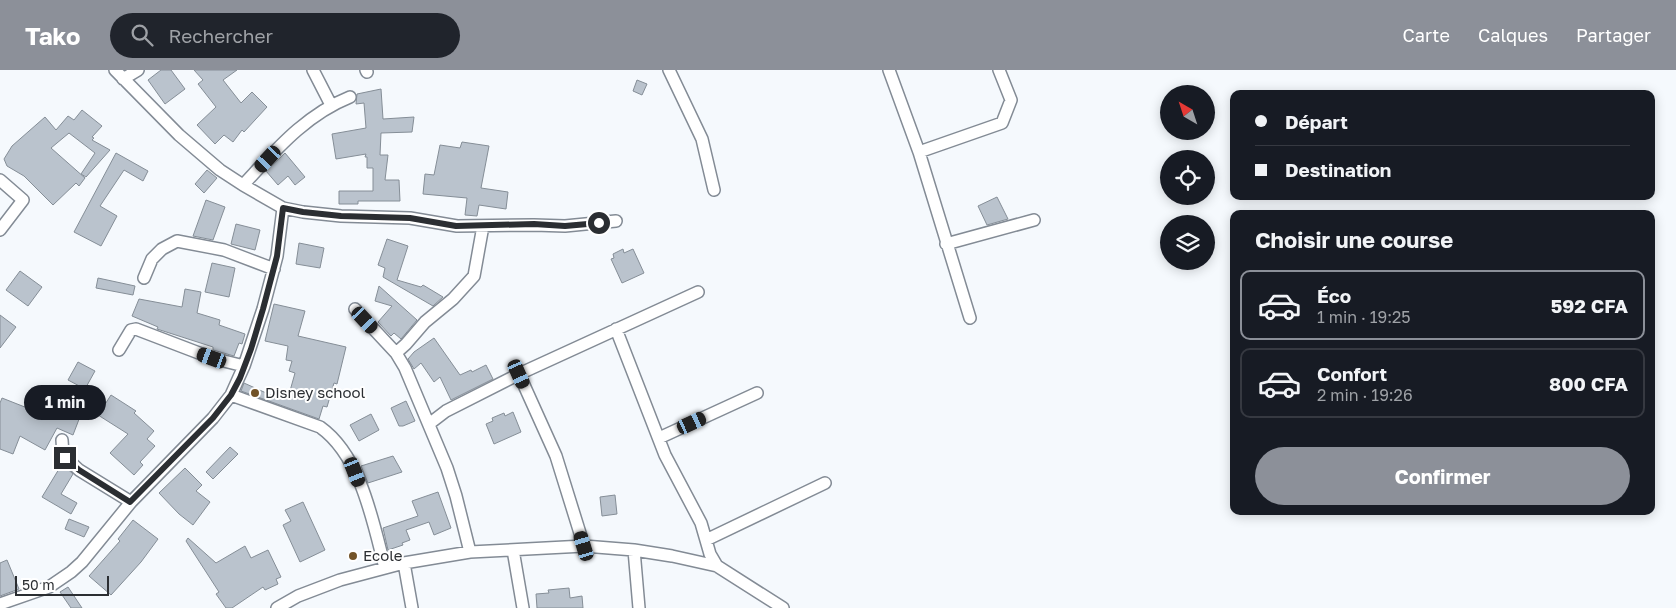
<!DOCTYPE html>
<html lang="fr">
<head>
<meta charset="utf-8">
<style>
  :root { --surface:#171b24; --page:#20242c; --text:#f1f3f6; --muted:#9ea1a6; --line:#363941; --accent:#8c9099 }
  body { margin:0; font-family:"Golos Text",sans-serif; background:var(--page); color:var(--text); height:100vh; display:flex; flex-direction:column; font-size:19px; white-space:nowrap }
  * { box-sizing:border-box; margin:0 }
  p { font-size:16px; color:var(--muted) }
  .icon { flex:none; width:28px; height:28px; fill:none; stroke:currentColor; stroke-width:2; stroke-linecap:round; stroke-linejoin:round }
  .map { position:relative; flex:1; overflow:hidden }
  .panel { position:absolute; left:1230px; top:140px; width:425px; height:305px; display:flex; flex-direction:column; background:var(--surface); border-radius:10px; box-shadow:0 2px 12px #0003 }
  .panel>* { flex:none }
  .top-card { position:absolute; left:1230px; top:20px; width:425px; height:110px; border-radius:10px; box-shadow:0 2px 12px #0003; display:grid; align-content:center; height:110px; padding:0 25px; background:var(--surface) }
  .needle { width:32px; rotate:321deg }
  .fabs { position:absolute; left:1160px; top:15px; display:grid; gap:10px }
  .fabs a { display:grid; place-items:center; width:55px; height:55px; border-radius:50%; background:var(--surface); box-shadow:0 2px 12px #0003; font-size:25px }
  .scale { position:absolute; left:15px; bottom:12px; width:94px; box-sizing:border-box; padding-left:5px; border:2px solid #2b2e32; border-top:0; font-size:14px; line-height:18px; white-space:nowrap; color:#2b2e32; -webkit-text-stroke:4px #fff; paint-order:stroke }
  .end { position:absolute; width:22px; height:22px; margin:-11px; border:6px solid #2b2e32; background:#fff; box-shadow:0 0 0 2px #fff }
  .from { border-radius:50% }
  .bubble { position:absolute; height:35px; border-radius:18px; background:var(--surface); box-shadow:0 2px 12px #0003; font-size:16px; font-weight:700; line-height:35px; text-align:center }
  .car { position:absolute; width:15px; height:30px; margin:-15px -8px; border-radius:6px; box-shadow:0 0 4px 1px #0007; background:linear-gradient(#222 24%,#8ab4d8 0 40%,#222 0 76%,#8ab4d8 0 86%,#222 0) }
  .top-card b { display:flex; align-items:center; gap:18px; height:48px; font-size:19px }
  .top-card b+b { border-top:1px solid var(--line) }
  .top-card i { width:12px; height:12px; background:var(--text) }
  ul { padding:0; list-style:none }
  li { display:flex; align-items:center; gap:15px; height:70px; margin:0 10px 8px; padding:0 15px; border:2px solid var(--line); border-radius:10px }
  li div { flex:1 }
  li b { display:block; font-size:19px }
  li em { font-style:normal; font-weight:700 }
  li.current { border-color:var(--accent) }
  li>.icon { width:45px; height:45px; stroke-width:1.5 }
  h2 { padding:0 25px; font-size:22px; line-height:60px }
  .primary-button { display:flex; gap:10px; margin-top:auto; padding:10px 25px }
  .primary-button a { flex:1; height:58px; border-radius:30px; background:var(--accent); color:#fff; font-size:20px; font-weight:700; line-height:58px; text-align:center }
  header { display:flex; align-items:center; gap:30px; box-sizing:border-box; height:70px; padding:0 25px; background:var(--accent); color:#fff }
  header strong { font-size:24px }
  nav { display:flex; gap:28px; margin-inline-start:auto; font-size:18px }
  .search { width:350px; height:45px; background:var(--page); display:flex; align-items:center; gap:12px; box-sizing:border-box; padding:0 18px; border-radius:28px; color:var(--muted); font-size:19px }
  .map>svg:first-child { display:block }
  .building { fill:#bac3cd; stroke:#858e97 }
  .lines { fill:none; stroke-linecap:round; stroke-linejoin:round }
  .street-casing { stroke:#838b95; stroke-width:14 }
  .street { stroke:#fff; stroke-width:11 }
  .route { stroke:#2b2e32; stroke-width:6 }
  .poi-dot { fill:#725328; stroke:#fff; stroke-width:2 }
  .labels { text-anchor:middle; stroke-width:4; stroke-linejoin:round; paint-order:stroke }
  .poi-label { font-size:15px; fill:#2b2e32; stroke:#fff; text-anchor:start }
</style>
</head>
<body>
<header>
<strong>Tako</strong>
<div class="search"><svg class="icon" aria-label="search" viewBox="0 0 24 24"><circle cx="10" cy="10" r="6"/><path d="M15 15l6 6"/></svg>Rechercher</div>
<nav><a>Carte</a><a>Calques</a><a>Partager</a></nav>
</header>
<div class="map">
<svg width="1676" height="538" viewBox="0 0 1676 538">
  <rect width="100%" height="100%" fill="#f5f9fd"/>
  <path class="building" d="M161 0H171L185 19 165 34 148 10Z
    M194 0H237L223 10 241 33 252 22 267 37 244 62 242 60 233 72 224 65 215 74 197 55 216 37 198 14 203 10Z
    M637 10 647 14 642 25 633 21Z
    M381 19 383 49 414 47 412 62 381 63 380 85H388L385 110H399L400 131H358V134H339V121H373V98H367V87H365L366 84 336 89 332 64 366 58 364 33 356 34 357 24Z
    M82 40 102 56 92 67 94 68 92 70 110 80 86 107 81 104 95 83 69 63 51 78 85 108 79 116 76 113 53 135 24 106 7 96 4 89 12 76 45 47 56 60 68 46 74 50Z
    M462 72 489 76 481 118 508 122 506 139 479 135 477 146 465 145 467 128 423 124 425 104 434 105 440 75 460 78Z
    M116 83 148 101 143 111 124 100 100 136 117 146 101 176 74 162Z
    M285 83 305 107 295 115 288 106 278 115 266 101Z
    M207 100 217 108 204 123 195 114Z
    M997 127 1008 149 987 155 978 136Z
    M206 130 225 137 213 170 193 166Z
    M236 154 260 160 255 180 231 174Z
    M387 169 408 176 397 210 421 217 423 215 443 227 433 236 383 207 385 198 378 195Z
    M299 173 324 178 320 198 296 194Z
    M623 179 624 183 633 179 644 203 622 213 611 189 614 188 613 184Z
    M212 193 235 198 229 227 205 222Z
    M20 201 42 217 28 236 6 220Z
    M98 208 135 216 133 225 96 218Z
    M379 216 417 250 401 269 394 263 391 266 378 252 392 236 375 231Z
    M185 219 201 222 197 243 220 250 219 255 245 264 242 274 239 273 234 286 213 280V277L157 259 158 257 132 246 139 229 182 237Z
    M274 234 305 241 298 266 346 277 337 314 334 313 327 337 323 336 319 349 241 321 244 313 275 327V324L288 328 295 303 289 301 292 291 286 290 288 276 265 271Z
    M0 245 16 257 0 278Z
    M434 268 460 305 471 300 472 302 486 295 493 309 451 330 440 307 434 312 421 293 414 299 408 289 414 282Z
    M78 292 95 301 85 319 68 310Z
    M111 325 136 341 134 343 154 361 147 369 155 376 140 392 143 395 134 405 110 383 128 364 98 345Z
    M2 328 40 343 45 330 81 344 73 365 57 358 45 380 20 366 13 384 0 379V333Z
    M406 331 415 351 403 356H399L391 338Z
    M513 342 521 362 494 374 486 354 493 351 492 348 504 343 505 346Z
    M371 344 379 360 359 371 350 355Z
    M230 377 238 384 213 409 206 402Z
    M393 386 402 402 368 413 361 396Z
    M62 394 73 404 61 424 77 433 71 444 42 427Z
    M185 398 202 415 196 421 210 432 193 455 179 444 159 423Z
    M438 422 451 458 434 465 429 452 406 460 410 470 402 473 403 475 388 480 383 458 418 446 412 431Z
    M615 425 617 444 602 446 600 427Z
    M303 432 325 480 300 492 283 455 291 451 285 440Z
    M69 449 89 457 84 467 65 459Z
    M133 450 158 469 141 492 111 525 89 506 120 471 118 469Z
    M188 468 216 493 245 476 251 488 268 480 281 507 276 509 278 514 265 520 263 517 232 538H226L216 524 219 522 186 471Z
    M7 490 19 519 0 526V493Z
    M68 517 82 538H71L60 522Z
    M569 518 570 528 582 526 583 538H537L536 524 549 523 548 520Z"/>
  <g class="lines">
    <defs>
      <path id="street" d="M115 0 179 65 220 100 243 115 283 138 303 142 341 146 410 148 457 156 534 155 565 156 616 151
        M313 0 331 35
        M366 0 367 2
        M669 0 702 69 714 120
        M889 0 919 82 970 248
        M123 9 138 0
        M919 82 1002 53 1011 30 999 0
        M0 110 23 130 0 160
        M243 115C275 81 305 45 350 27
        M946 174 1034 150
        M144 208 152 189 162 179 177 171 224 180 274 199
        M355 239 396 283
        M616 259 665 385 701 453 710 484 717 496
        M119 280 131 260 136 259 212 288 244 296
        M519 304 556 386 584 476
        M231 325 320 357C361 386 373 452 385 498
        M429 354 446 341 519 304 698 222
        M659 368 757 323
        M62 370 63 385 79 400 131 432
        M706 470 825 413
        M513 480 523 538
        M634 480 639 538
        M470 482 456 426 447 398 405 298 396 283 406 274 425 252 453 229 474 206 483 156
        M404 493 412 538
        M0 534 49 517 71 502 82 492 131 432 213 348 231 325 244 296 263 239 277 186 283 138
        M277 538 298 526 340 510 404 493 470 482 584 476 634 480 672 486 717 496 783 538"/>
    </defs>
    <use href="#street" class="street-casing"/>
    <use href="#street" class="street"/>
  </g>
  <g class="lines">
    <path class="route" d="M65 388 79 400 130 432 213 348 231 325 240 308 251 279 263 239 277 186 283 138 303 142 341 146 410 148 456 156 534 154 565 156 599 153"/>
  </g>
  <g class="poi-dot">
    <circle cx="255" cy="323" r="5"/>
    <circle cx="353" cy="486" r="5"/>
  </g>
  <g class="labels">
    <g class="poi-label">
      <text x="265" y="328">Disney school</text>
      <text x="363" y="491">Ecole</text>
    </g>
  </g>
</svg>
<div class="fabs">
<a><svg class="needle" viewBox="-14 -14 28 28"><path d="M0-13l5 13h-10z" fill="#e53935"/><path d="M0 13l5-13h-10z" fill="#9ea1a6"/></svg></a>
<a><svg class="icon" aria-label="locate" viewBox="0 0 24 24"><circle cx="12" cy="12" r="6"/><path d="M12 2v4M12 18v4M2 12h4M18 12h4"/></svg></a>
<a><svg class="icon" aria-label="layers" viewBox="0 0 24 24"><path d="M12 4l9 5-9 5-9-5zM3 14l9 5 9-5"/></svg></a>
</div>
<div class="scale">50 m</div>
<i class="end from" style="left:599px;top:153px"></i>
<i class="end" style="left:65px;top:388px"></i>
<div class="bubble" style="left:24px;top:315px;width:82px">1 min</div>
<i class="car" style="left:268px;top:89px;rotate:223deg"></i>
<i class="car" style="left:365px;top:250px;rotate:137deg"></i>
<i class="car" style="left:212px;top:288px;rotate:290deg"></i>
<i class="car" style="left:519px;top:304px;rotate:156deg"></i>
<i class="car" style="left:692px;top:353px;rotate:65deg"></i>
<i class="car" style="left:355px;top:402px;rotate:159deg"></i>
<i class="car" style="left:584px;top:476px;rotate:343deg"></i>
<div class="top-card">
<b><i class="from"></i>Départ</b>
<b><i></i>Destination</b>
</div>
<section class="panel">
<h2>Choisir une course</h2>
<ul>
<li class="current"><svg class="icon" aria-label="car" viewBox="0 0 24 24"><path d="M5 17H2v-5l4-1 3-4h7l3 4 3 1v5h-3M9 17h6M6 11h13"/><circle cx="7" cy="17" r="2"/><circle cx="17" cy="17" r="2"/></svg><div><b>Éco</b><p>1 min · 19:25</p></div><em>592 CFA</em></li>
<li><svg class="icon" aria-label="car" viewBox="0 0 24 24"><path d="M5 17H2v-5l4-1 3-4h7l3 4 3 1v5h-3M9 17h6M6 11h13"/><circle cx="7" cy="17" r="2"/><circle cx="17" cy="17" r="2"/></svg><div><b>Confort</b><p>2 min · 19:26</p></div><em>800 CFA</em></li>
</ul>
<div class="primary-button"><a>Confirmer</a></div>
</section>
</div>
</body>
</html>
